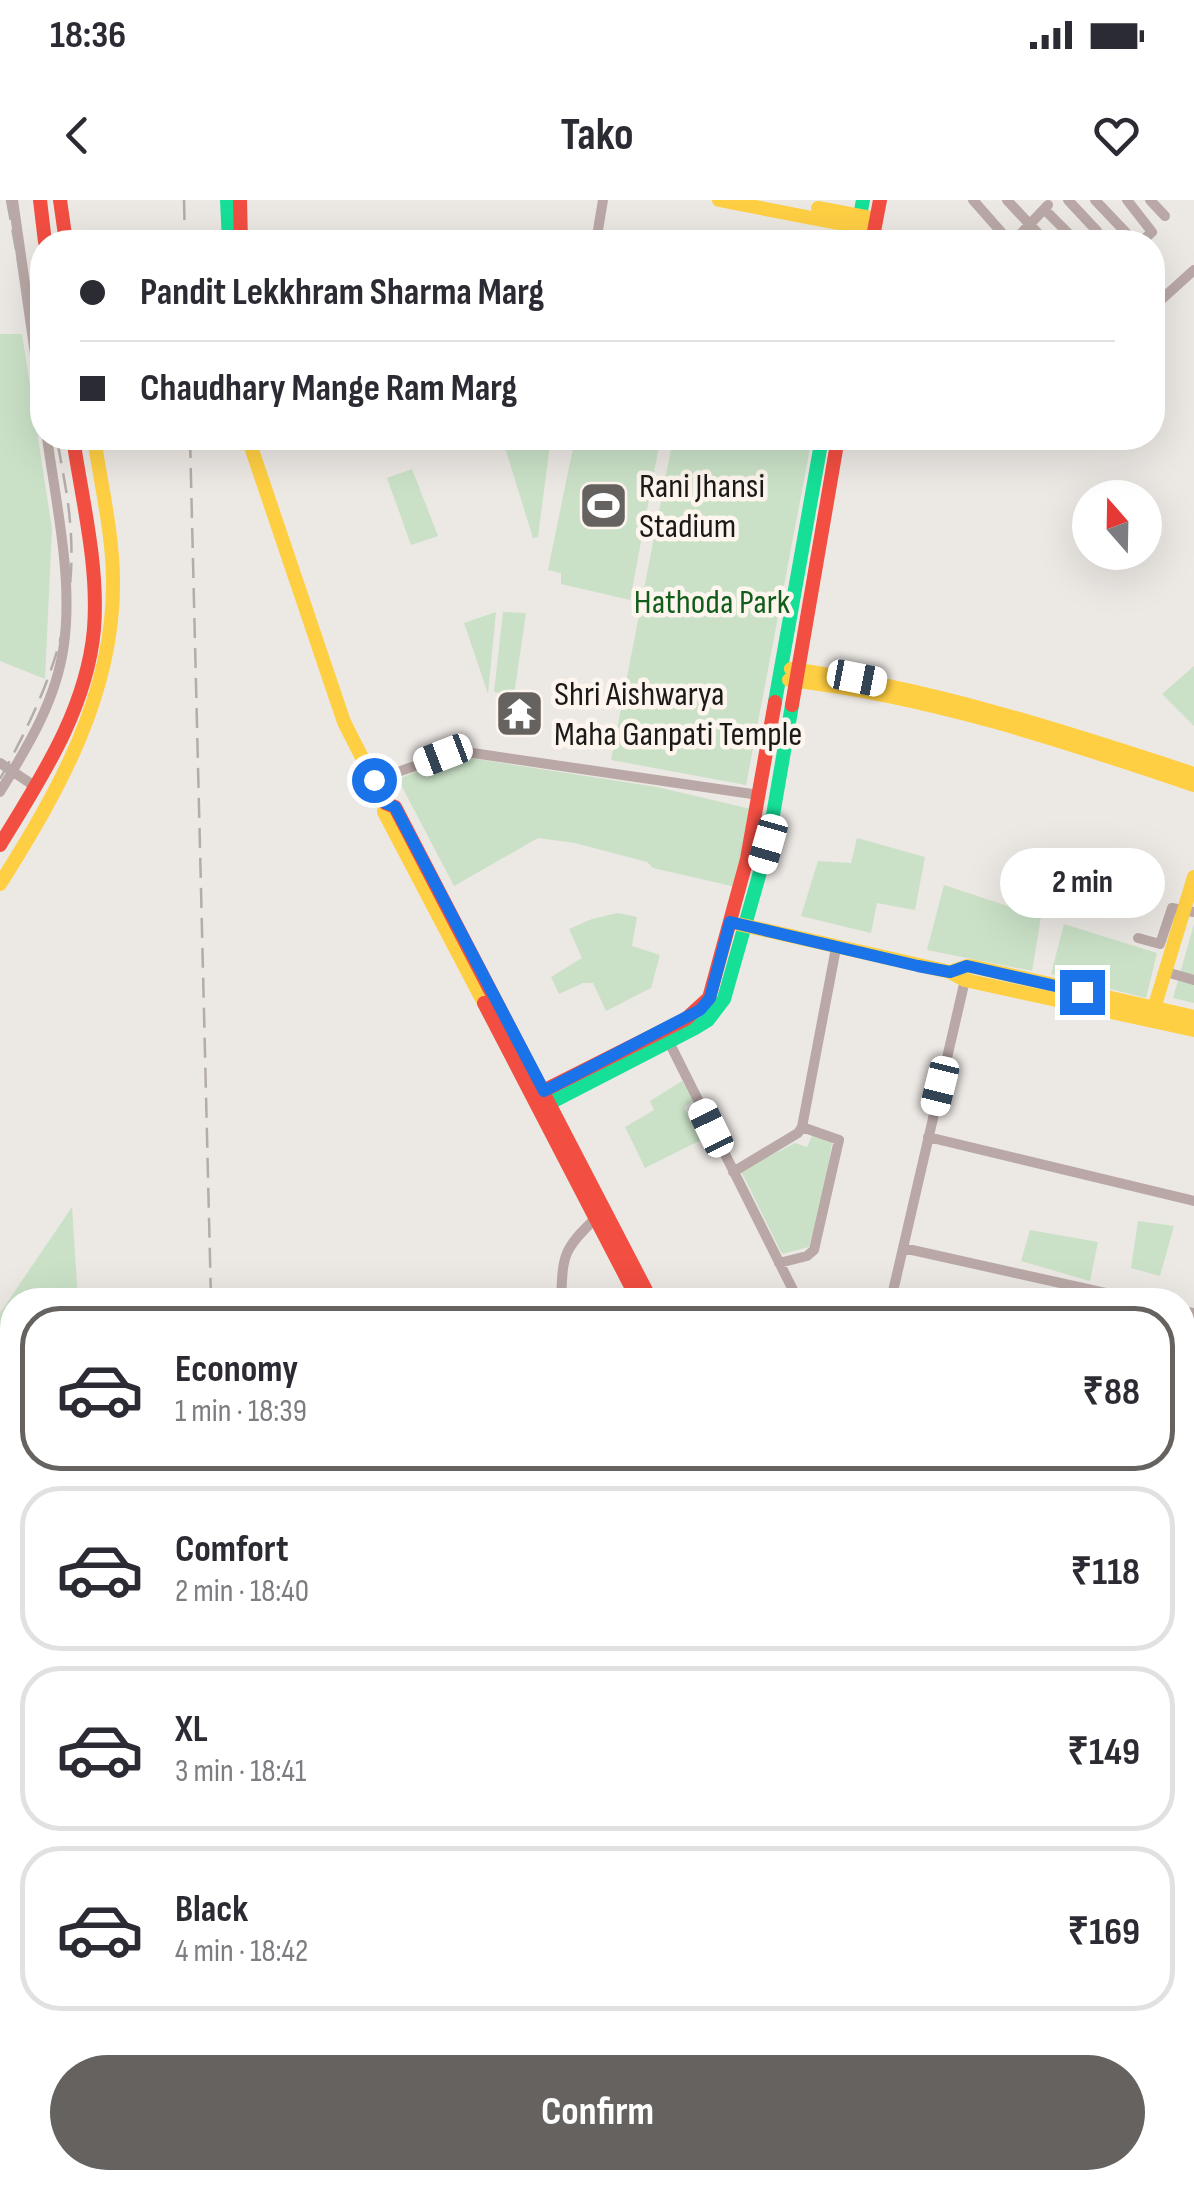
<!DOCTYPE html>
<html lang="en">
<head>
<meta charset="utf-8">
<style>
  :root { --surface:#fff; --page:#f7f7f7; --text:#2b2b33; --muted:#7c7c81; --line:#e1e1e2; --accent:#65625f }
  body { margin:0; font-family:"Sofia Sans Condensed",sans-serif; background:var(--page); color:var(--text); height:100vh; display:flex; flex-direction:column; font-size:38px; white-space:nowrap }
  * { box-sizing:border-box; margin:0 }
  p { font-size:32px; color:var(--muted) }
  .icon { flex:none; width:55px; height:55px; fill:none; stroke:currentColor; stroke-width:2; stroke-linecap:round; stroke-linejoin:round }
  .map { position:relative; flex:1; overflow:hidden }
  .panel { position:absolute; left:0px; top:1088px; width:1195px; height:902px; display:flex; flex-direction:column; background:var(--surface); border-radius:40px 40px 0 0; box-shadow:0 10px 40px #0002 }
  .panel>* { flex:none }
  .hud { position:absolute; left:30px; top:30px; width:1135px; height:220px; border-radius:40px; box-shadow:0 10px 40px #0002; display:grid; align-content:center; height:220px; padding:0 50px; background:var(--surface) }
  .needle { width:65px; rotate:340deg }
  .tools { position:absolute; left:1072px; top:280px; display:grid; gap:20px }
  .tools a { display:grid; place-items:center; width:90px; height:90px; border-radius:50%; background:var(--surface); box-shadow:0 10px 40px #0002; font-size:50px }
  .end { position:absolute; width:45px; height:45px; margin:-22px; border:12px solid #1a73e8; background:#fff; box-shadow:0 0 0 5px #fff }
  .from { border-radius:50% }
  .bubble { position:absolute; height:70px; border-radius:35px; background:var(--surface); box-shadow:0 10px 40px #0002; font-size:32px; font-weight:700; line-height:70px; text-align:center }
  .car { position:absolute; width:30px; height:60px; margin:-30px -15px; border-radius:12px; box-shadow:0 0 8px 2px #0007; background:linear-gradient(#fff 24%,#345 0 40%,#fff 0 76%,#345 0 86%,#fff 0) }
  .hud b { display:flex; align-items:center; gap:35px; height:95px; font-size:38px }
  .hud b+b { border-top:2px solid var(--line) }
  .hud i { width:25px; height:25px; background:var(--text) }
  ul { padding:18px 0 0; list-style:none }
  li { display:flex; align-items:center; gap:30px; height:165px; margin:0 20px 15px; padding:0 30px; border:5px solid var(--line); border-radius:40px }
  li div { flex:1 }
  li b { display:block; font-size:38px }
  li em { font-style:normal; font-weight:700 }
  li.on { border-color:var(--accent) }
  li>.icon { width:90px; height:90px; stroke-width:1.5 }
  .action { display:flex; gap:20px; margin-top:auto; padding:20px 50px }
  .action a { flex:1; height:115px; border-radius:60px; background:var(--accent); color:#fff; font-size:40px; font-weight:700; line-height:115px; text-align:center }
  .status { display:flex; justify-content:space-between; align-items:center; height:70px; padding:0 50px; background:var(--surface); direction:ltr }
  .status svg { height:28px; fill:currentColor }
  header { display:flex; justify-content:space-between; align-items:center; height:130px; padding:0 50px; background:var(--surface); font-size:45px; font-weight:700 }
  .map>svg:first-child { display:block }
  .green { fill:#cae1c7 }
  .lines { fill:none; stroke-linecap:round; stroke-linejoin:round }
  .street { stroke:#b9a8a6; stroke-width:10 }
  .fast { stroke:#16e098; stroke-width:14 }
  .slow { stroke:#ffcf43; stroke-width:14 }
  .jam { stroke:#f24e42; stroke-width:14 }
  .rail { stroke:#b4aca8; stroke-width:2.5; stroke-dasharray:20 10; stroke-linecap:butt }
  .route { stroke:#1a73e8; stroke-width:12 }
  .labels { text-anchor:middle; stroke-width:9; stroke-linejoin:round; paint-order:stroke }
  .poi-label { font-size:35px; fill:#1c1a17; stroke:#fef6ee; text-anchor:start }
  .park-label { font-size:35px; fill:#115d1c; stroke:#fef6ee }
</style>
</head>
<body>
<div class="status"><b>18:36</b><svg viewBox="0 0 49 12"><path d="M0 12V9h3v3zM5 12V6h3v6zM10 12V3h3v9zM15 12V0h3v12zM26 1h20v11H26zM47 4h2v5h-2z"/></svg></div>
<header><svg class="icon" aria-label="back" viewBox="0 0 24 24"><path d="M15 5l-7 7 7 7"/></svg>Tako<svg class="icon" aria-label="heart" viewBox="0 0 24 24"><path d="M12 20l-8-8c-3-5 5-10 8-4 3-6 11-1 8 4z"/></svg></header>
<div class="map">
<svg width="1194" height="1988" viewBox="0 0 1194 1988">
  <rect width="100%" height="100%" fill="#ece8e4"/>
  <path class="green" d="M0 134H22L52 329 45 479 0 461Z
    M502 238H543L550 244 538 337 533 338Z
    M575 238H642L660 241 630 400 561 384V373L548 370Z
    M670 238H812L746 585 611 560 673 239Z
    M412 269 438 336 411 345 387 278Z
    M496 412 488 494 464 423Z
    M503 412 526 413 514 495 494 492Z
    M1194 466V526L1162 494Z
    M457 556 657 587 751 609 736 687 653 668 647 662 575 643 538 638 454 686 398 579Z
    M857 638 925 657 915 710 877 703 871 733 801 716 818 661 851 663Z
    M944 685 1041 717 1032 771 927 750Z
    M618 713 637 717 632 746 660 755 651 788 606 811 593 783H583L559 794 551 777 582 758 569 729 592 719Z
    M1064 724 1157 753 1146 798 1051 774Z
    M1194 724V803L1173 798Z
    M682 881 693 901 684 908 701 940 645 968 625 927 654 910 650 901Z
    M812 936 832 943 823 997 809 1047 782 1054 741 971 795 943 807 947Z
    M72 1007 78 1100H12V1259H0V1113Z
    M1138 1021 1174 1026 1160 1076 1131 1068Z
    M1030 1030 1098 1042 1090 1081 1021 1061Z"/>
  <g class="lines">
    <path class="street" d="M13 0 42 203
      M973 0 1010 42
      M1007 0 1046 42
      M1068 0 1097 31
      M1095 0 1135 42
      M1127 0 1152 32 1141 42
      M1150 0 1165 16
      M1044 9 1077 42
      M596 42 603 0
      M1013 42 1048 5
      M1152 108 1194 70
      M0 563 36 587
      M374 580 459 551 759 595
      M0 592C28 546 57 499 64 444 73 380 56 302 47 238
      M1138 738 1160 744 1172 708 1194 712
      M1173 774 1194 780
      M669 842 798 1100
      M928 937 1194 1001
      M733 972 798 933 802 927 836 748
      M903 1048 1137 1100
      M779 1063 807 1056 814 1050 839 940 802 927
      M561 1100C563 1056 562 1050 595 1019
      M891 1100 965 780
      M1182 1111 1194 1113
      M1182 1203 1194 1176
      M1182 1256 1194 1261
      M1182 1294 1194 1296
      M1182 1321 1194 1323
      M1182 1351 1194 1354
      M1182 1385 1194 1387
      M1182 1473 1194 1476
      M1182 1507 1194 1510
      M1182 1533 1194 1534
      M1182 1567 1194 1568
      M1182 1599 1194 1600
      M1182 1622 1194 1623
      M1182 1698 1194 1636
      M1182 1717 1194 1718
      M1182 1755H1194
      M1182 1846 1194 1842
      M646 1978 679 1988
      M994 1978 1020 1988
      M1087 1978 1091 1988
      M901 1988 904 1978"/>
    <path class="fast" d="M227 0 229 42
      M855 42 863 0
      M775 502 822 238
      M540 908 695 828 708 820 724 799 768 644 792 505
      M0 1473 12 1472"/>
    <path class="slow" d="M719 0 874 30
      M818 8 876 19
      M248 238 344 522 385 603 384 612 484 803
      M791 469C930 488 1061 530 1194 574
      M789 480C929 496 1061 540 1194 585
      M0 684C58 592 114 494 113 382 113 334 101 285 94 238
      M738 724 950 772 965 780 1194 830
      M950 772 967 766 975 767 1194 817
      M1152 815 1194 677"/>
    <path class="jam" d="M40 0 45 42
      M60 0 66 42
      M240 0 241 42
      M872 42 880 0
      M792 505 838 238
      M385 603 395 607 651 1100
      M0 645C41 578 87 509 94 429 99 365 82 300 73 238
      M484 803 638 1100
      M533 896 686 819 709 798 747 659 775 502
      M0 1483H12"/>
    <path class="rail" d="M7 0 42 193
      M184 0 185 42
      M190 238 211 1100
      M0 579C46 495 79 420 70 322 68 294 61 265 57 238
      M401 1978 410 1988"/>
  </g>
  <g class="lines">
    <path class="route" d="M374 580 385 603 395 607 544 891 700 810 710 798 730 722 918 766 950 772 967 766 1082 792"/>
  </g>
  <defs>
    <symbol id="stadium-square" viewBox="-11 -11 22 22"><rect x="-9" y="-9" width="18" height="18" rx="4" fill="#65625f" stroke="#fef6ee"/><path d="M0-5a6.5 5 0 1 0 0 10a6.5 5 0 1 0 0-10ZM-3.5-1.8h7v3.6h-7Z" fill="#fff"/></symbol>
    <symbol id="temple-square" viewBox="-11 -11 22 22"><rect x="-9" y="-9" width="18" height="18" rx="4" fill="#65625f" stroke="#fef6ee"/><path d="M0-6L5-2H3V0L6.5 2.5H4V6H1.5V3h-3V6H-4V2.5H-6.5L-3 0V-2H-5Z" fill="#fff"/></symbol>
  </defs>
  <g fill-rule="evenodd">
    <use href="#stadium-square" x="576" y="278" width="55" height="55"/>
    <use href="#temple-square" x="492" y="486" width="55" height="55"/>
  </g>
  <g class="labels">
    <g class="poi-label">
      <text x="639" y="297">Rani Jhansi<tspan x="639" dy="40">Stadium</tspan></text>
      <text x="554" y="505">Shri Aishwarya<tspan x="554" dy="40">Maha Ganpati Temple</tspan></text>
    </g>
    <g class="park-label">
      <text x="712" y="413">Hathoda Park</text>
    </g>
  </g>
</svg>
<div class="tools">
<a><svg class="needle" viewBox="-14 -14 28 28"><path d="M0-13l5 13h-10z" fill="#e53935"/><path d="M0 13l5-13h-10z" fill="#7c7c81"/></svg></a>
</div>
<i class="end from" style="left:374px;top:580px"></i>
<i class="end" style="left:1082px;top:792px"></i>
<div class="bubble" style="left:1000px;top:648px;width:165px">2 min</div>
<i class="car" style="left:857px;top:478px;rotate:101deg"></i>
<i class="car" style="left:443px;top:555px;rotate:249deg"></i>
<i class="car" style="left:768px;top:644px;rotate:196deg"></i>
<i class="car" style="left:940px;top:886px;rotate:194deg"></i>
<i class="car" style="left:711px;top:928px;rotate:334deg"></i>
<div class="hud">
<b><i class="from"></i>Pandit Lekkhram Sharma Marg</b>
<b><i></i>Chaudhary Mange Ram Marg</b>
</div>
<section class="panel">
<ul>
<li class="on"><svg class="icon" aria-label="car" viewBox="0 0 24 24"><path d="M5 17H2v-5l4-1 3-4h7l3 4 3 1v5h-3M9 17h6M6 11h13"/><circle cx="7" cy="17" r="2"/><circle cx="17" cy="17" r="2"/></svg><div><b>Economy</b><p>1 min · 18:39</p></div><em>₹88</em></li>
<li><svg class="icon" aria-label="car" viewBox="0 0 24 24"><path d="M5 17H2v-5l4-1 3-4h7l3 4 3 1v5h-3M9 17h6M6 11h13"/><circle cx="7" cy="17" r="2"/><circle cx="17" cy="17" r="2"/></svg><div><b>Comfort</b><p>2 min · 18:40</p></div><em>₹118</em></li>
<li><svg class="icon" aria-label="car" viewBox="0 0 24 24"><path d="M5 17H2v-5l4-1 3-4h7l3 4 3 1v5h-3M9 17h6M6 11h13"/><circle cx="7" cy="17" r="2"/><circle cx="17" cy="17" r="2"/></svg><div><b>XL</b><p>3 min · 18:41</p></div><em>₹149</em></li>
<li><svg class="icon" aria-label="car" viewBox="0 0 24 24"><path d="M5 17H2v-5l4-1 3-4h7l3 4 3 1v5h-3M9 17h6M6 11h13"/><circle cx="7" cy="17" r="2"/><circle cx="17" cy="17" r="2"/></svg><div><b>Black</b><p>4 min · 18:42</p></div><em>₹169</em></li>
</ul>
<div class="action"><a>Confirm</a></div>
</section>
</div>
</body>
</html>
